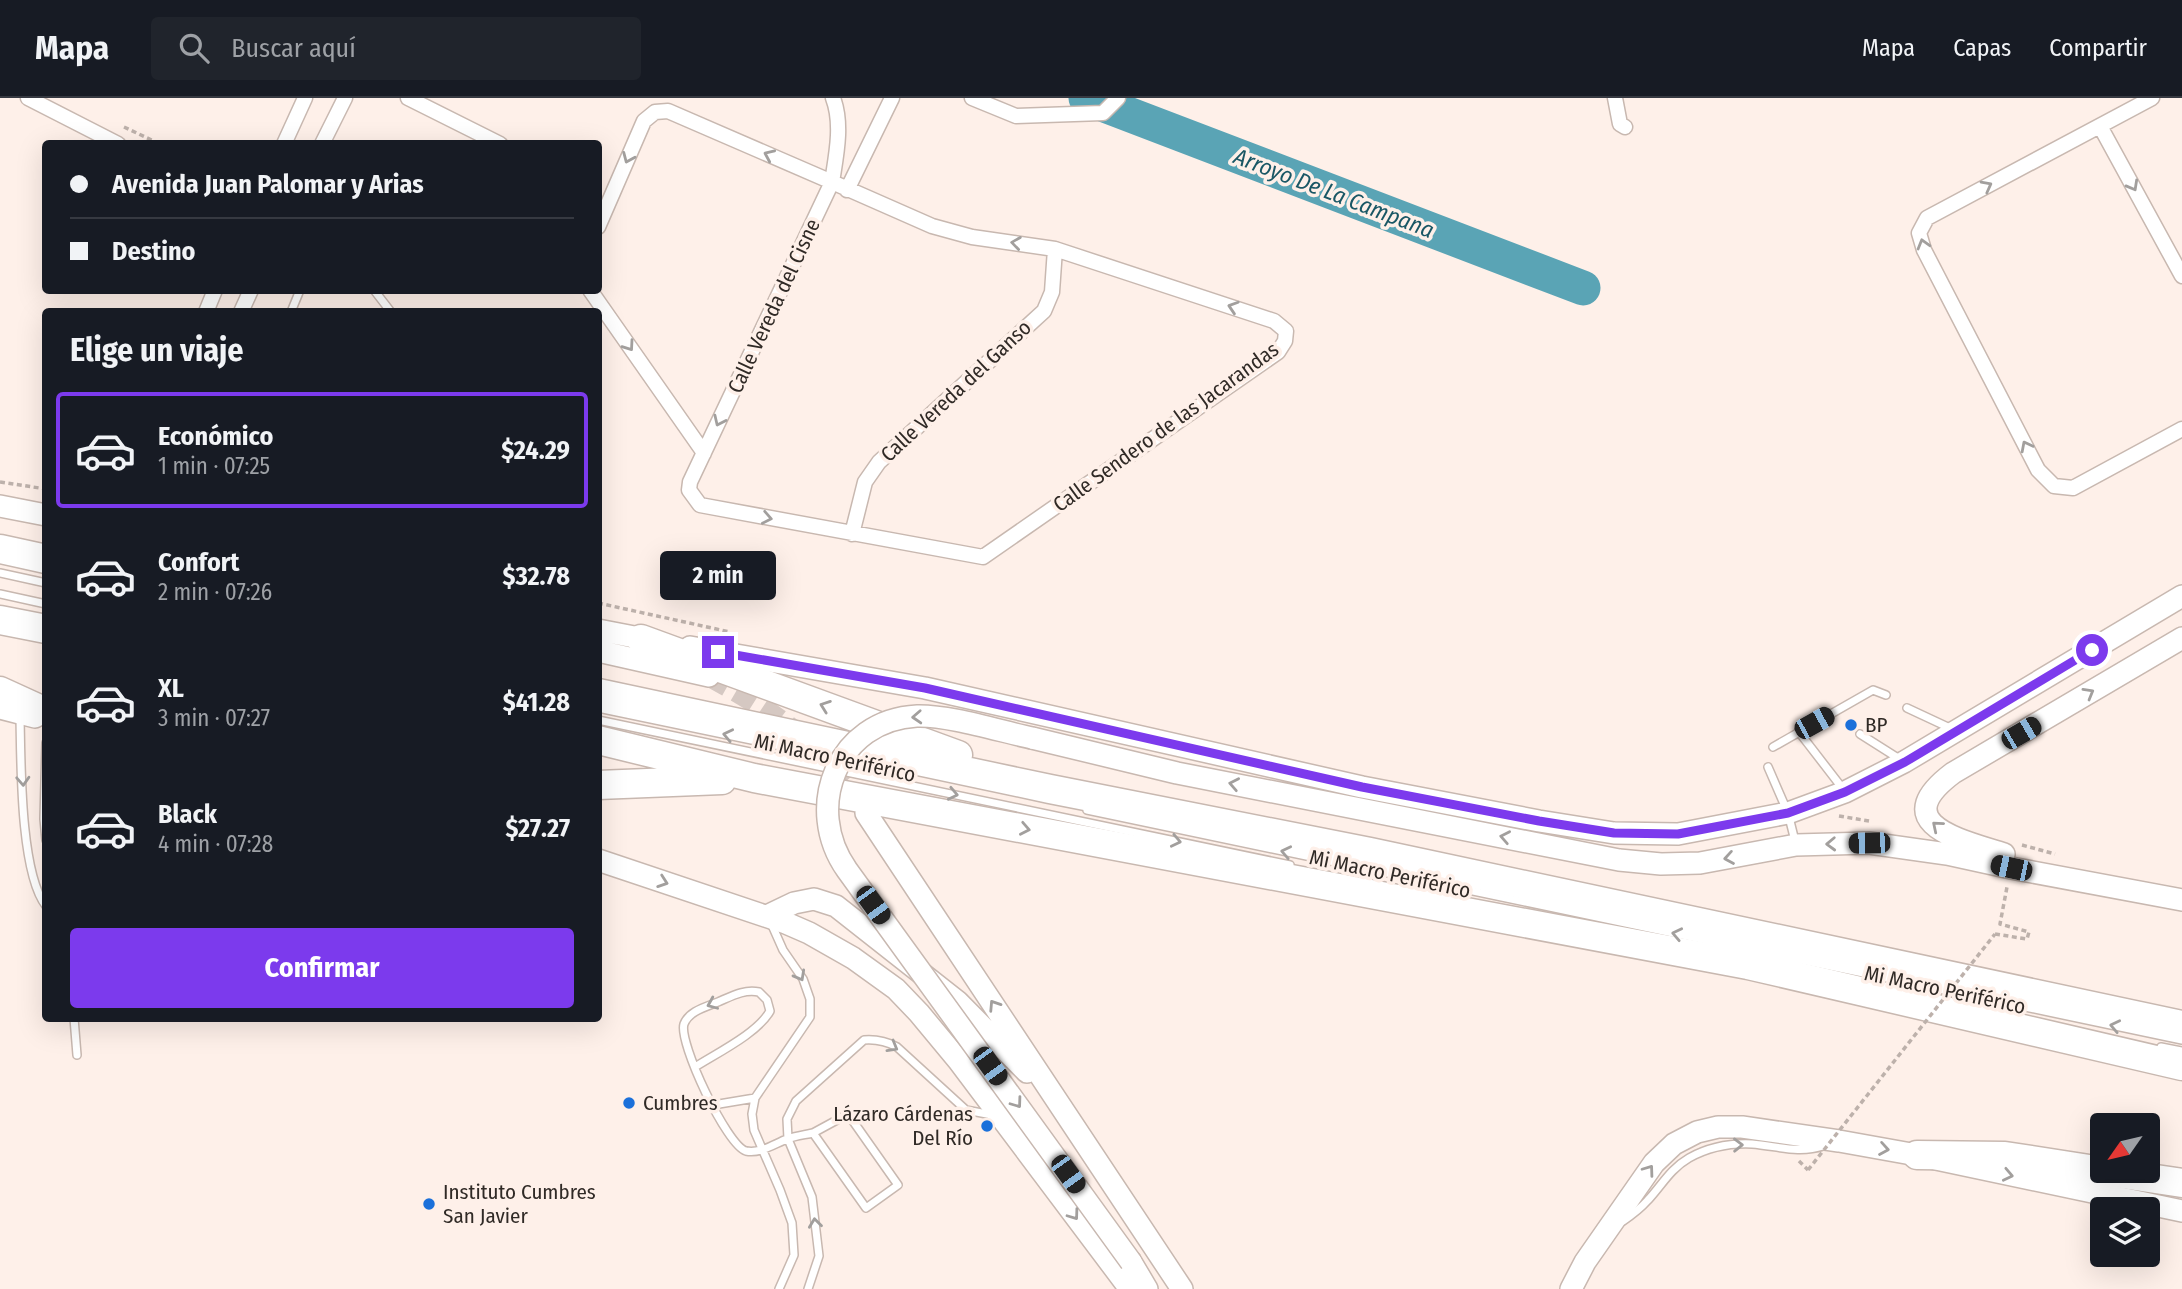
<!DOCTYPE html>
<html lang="es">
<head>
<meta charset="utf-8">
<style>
  :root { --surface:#171b24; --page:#20242c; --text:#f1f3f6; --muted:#9ea1a6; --line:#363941; --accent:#7c3aed }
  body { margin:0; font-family:"Fira Sans Condensed",sans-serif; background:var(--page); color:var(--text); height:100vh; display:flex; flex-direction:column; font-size:26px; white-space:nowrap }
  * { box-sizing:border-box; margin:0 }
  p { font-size:23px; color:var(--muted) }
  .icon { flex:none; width:38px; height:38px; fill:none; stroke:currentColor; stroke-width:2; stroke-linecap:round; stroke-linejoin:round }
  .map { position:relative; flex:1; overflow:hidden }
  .sheet { position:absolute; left:42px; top:210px; width:560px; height:714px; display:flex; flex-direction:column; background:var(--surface); border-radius:7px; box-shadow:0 7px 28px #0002 }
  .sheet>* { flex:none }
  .banner { position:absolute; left:42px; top:42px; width:560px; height:154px; border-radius:7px; box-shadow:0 7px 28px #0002; display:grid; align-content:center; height:154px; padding:0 28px; background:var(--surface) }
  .needle { width:46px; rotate:236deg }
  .buttons { position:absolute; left:2090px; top:1015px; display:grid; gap:14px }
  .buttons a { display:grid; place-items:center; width:70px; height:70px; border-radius:7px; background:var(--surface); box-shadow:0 7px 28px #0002; font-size:35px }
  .end { position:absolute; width:32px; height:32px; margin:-16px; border:9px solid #7c3aed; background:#fff; box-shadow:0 0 0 4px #fff }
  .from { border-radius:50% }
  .bubble { position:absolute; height:49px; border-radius:7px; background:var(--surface); box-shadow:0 7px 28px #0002; font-size:23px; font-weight:700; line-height:49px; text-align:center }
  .car { position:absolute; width:21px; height:42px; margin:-21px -10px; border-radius:9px; box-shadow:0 0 5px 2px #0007; background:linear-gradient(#222 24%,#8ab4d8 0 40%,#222 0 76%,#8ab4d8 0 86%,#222 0) }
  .banner b { display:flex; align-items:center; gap:24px; height:66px; font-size:26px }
  .banner b+b { border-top:2px solid var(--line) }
  .banner i { width:18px; height:18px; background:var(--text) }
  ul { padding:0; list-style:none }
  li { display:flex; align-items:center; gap:21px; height:116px; margin:0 14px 10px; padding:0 14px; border:4px solid transparent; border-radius:7px }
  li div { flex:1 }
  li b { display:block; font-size:26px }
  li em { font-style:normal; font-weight:700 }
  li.active { border-color:var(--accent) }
  li>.icon { width:63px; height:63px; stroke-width:1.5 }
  h2 { padding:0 28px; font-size:32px; line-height:84px }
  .button { display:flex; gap:14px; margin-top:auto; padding:14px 28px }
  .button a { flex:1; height:80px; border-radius:7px; background:var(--accent); color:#fff; font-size:28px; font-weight:700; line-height:80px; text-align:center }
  header { display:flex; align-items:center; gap:42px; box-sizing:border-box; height:98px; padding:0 35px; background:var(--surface); border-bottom:2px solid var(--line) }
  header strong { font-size:33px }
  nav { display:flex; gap:38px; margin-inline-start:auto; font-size:24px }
  .search { width:490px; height:63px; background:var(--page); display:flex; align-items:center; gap:18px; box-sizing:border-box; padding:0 24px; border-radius:7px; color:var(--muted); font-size:26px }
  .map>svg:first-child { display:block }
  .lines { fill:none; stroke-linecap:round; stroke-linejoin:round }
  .river { stroke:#5aa4b5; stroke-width:35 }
  .secondary-tunnel { stroke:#d5c8c2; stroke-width:21; stroke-dasharray:21 10; stroke-linecap:butt }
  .lane-casing { stroke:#c8b8b0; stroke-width:10 }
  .street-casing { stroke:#c8b8b0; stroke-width:17 }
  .secondary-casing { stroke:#c8b8b0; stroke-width:24 }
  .highway-casing { stroke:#c8b8b0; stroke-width:31 }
  .path { stroke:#bdb1ab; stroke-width:3.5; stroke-dasharray:5 3.5; stroke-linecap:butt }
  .lane { stroke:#fff; stroke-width:7 }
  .street { stroke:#fff; stroke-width:14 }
  .secondary { stroke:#fff; stroke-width:21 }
  .highway { stroke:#fff; stroke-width:28 }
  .secondary-bridge-casing { stroke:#c8b8b0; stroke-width:24; stroke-linecap:butt }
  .path-bridge { stroke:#bdb1ab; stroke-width:3.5; stroke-dasharray:5 3.5; stroke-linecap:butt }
  .secondary-bridge { stroke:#fff; stroke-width:21 }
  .oneway { stroke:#a29f9d }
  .route { stroke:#7c3aed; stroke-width:9 }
  .poi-dot { fill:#1b70da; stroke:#fef0e9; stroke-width:2.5 }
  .labels { text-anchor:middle; stroke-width:7; stroke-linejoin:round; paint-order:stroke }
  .street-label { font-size:21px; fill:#302a26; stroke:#fef0e9 }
  .poi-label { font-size:21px; fill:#302a26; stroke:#fef0e9; text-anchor:start }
  .water-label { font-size:23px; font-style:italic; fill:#1a5765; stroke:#fef0e9 }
</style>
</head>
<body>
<header>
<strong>Mapa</strong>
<div class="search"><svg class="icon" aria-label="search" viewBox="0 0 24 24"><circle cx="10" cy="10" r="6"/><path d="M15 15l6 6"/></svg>Buscar aquí</div>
<nav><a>Mapa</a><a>Capas</a><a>Compartir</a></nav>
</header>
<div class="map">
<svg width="2182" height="1191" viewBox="0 0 2182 1191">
  <rect width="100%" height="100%" fill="#fef0e9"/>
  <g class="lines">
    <path class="river" d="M1086 0 1583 190"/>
    <path class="secondary-tunnel" d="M709 578C765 609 804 634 845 684"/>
    <defs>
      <path id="lane" d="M374 192 391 214
        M291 214 300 192
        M0 475 46 485
        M0 496 46 506
        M598 610 828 658
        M1907 610 1952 631
        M20 619C21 664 20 775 46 808
        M598 622 1290 767
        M1799 634 1843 691
        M1860 636 1901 662
        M46 645 44 721 46 742
        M1773 649 1873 592 1886 597
        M1768 669 1788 715 1795 743
        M1087 712 2182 942
        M771 825 783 852 803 881 810 901V919L755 1000 752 1016 754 1032 780 1092 792 1125 794 1157 779 1191
        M74 920 77 957
        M2161 949 2182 953
        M695 969C717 955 758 935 770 913L767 902 759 894C744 891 732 898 718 904 706 909 689 913 684 926 678 944 727 1048 746 1053 760 1056 774 1046 787 1041 795 1038 804 1037 813 1035L866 1110 898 1087 848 1016 813 1035
        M713 1007 755 1000
        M1623 1123C1632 1117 1640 1111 1648 1102 1662 1087 1670 1071 1689 1060 1709 1049 1730 1045 1752 1046 1777 1048 1799 1056 1823 1048
        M808 1191 819 1158 812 1099 788 1041 787 1021 796 1003 864 942C877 941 886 943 897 949L966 1012 992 1017"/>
      <path id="street" d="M28 0 118 46
        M408 0 500 46
        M972 0 1016 18 1103 15 1118 0
        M1615 0 1620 26 1625 29
        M2152 0 1927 120 1919 135 1924 152 2038 372 2054 388 2073 390 2182 331
        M2100 28 2182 178
        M284 46 305 0
        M322 46 345 0
        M847 92 892 0
        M598 129 644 23 655 14 668 13 832 84 932 128 972 139 1055 151 1274 223 1286 233 1285 243 1278 254 983 459 700 407 689 392 690 384 832 84C836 58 843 26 833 0
        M590 192 704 355
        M206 214 215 192
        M241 214 251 192
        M852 436 865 384 879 364 1044 213 1052 194 1055 151"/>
      <path id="secondary" d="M0 408 46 417
        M598 532 655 543
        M690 549 925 590 1362 689 1539 723 1614 735 1678 736 1788 715 1845 694 1904 664 2182 498
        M598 553 709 578
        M0 610 35 619
        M1032 640 1177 675 1619 762 1661 766 1700 765 1796 747 1869 745 1947 756 2011 770 2182 802
        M866 715 1182 1191
        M2004 756C1961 742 1885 726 1953 675L2182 540
        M598 762 786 825 809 835 853 860 896 891 919 915 958 962 1130 1191
        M767 818 794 805 814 801 836 808 958 904 1027 974
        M1131 1164 1147 1191
        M1571 1191 1585 1164 1654 1065 1674 1046 1697 1034 1718 1029H1742L1839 1043 1917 1057 2182 1113"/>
      <path id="highway" d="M0 451 46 461
        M0 522 46 531
        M641 541 958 657
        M0 593 46 614
        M598 595 1050 691 1370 754 2182 927
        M598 642 754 680 1748 867 2182 968
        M598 687 722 682
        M1917 1057 2005 1058 2102 1073
        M2102 1073 2182 1085"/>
    </defs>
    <use href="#lane" class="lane-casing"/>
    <use href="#street" class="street-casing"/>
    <use href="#secondary" class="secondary-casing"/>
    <use href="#highway" class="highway-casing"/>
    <path class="path" d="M124 29 160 46
      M0 384 46 391
      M598 505 730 534
      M1839 718 1869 723
      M2022 747 2055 756
      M1995 836 2027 841 2029 834 2000 826 2007 789
      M1799 1063 1808 1072"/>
    <use href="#lane" class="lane"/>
    <use href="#street" class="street"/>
    <use href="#secondary" class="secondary"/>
    <use href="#highway" class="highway"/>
    <defs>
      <path id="secondary-bridge" d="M1032 640C999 633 949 617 917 618 837 622 803 710 847 772L1131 1164"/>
    </defs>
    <use href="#secondary-bridge" class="secondary-bridge-casing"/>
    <path class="path-bridge" d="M1808 1072 1995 836"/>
    <use href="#secondary-bridge" class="secondary-bridge"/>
  </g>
  <defs><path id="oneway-chevron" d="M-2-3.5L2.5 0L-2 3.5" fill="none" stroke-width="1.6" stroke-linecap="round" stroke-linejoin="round" transform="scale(1.75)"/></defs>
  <g class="oneway">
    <use href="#oneway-chevron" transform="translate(769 57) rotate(-156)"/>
    <use href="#oneway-chevron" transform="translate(628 60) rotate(113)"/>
    <use href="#oneway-chevron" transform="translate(1987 88) rotate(-28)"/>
    <use href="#oneway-chevron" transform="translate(2133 88) rotate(61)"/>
    <use href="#oneway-chevron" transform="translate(1016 145) rotate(-172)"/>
    <use href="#oneway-chevron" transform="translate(1923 146) rotate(-106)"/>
    <use href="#oneway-chevron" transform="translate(1233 209) rotate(-162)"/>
    <use href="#oneway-chevron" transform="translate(629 248) rotate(55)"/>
    <use href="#oneway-chevron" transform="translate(719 323) rotate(115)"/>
    <use href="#oneway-chevron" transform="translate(2026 348) rotate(-117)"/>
    <use href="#oneway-chevron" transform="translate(767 420) rotate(11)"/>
    <use href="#oneway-chevron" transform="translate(2089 595) rotate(-30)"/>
    <use href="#oneway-chevron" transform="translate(825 608) rotate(-160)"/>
    <use href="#oneway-chevron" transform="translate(917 619) rotate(177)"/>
    <use href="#oneway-chevron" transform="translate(728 637) rotate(-168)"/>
    <use href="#oneway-chevron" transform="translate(23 683) rotate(87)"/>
    <use href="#oneway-chevron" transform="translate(1234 686) rotate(-169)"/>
    <use href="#oneway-chevron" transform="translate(953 696) rotate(12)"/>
    <use href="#oneway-chevron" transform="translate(1937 728) rotate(-140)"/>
    <use href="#oneway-chevron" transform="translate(1025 731) rotate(11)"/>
    <use href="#oneway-chevron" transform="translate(1505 739) rotate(-169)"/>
    <use href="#oneway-chevron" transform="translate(1176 743) rotate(12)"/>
    <use href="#oneway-chevron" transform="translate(1831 746) rotate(178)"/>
    <use href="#oneway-chevron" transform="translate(1286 754) rotate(-168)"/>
    <use href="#oneway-chevron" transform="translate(1729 760) rotate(170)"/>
    <use href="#oneway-chevron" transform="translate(663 784) rotate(19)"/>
    <use href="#oneway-chevron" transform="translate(1677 836) rotate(-168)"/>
    <use href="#oneway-chevron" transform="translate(800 878) rotate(61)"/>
    <use href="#oneway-chevron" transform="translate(712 906) rotate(157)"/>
    <use href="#oneway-chevron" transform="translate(994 907) rotate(-123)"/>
    <use href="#oneway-chevron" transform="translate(2115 928) rotate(-168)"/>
    <use href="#oneway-chevron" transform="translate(893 949) rotate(30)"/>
    <use href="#oneway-chevron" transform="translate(1017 1005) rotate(54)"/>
    <use href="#oneway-chevron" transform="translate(1738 1047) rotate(-1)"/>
    <use href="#oneway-chevron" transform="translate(1884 1051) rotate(10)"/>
    <use href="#oneway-chevron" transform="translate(1649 1072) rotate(-54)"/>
    <use href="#oneway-chevron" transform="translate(2008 1077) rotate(12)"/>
    <use href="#oneway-chevron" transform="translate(1074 1117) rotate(54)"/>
    <use href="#oneway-chevron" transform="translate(815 1125) rotate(-97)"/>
  </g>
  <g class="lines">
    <path class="route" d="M718 554 925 590 1362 689 1539 723 1614 735 1678 736 1788 715 1845 694 1905 664 2092 552"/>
  </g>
  <g class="poi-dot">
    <circle cx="1851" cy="627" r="7"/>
    <circle cx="629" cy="1005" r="7"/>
    <circle cx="987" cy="1028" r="7"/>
    <circle cx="429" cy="1106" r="7"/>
  </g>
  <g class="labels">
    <g class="street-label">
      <text transform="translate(774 208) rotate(-65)" y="7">Calle Vereda del Cisne</text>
      <text transform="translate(956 293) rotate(-43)" y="7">Calle Vereda del Ganso</text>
      <text transform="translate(1166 329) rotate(-36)" y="7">Calle Sendero de las Jacarandas</text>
      <text transform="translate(835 660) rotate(12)" y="7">Mi Macro Periférico</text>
      <text transform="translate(1390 776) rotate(12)" y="7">Mi Macro Periférico</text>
      <text transform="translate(1945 892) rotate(12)" y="7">Mi Macro Periférico</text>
    </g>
    <g class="poi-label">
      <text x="1865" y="634">BP</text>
      <text x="643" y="1012">Cumbres</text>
      <text x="973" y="1023" text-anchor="end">Lázaro Cárdenas<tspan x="973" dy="24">Del Río</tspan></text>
      <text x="443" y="1101">Instituto Cumbres<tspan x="443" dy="24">San Javier</tspan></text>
    </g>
    <g class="water-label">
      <text transform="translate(1334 95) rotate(21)" y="8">Arroyo De La Campana</text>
    </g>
  </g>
</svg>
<div class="buttons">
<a><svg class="needle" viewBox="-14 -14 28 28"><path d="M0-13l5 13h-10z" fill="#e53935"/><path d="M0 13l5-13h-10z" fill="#9ea1a6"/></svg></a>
<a><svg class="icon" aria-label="layers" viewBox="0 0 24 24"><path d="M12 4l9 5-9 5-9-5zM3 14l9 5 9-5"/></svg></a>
</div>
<i class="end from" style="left:2092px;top:552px"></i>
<i class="end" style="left:718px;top:554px"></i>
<div class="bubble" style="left:660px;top:453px;width:116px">2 min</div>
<i class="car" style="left:1814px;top:625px;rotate:61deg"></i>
<i class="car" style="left:2021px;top:635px;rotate:60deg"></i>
<i class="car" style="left:1869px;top:745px;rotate:269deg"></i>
<i class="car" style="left:2011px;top:770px;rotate:282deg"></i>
<i class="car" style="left:873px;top:807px;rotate:144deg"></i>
<i class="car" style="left:990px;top:968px;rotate:144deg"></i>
<i class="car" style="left:1068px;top:1076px;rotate:144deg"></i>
<div class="banner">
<b><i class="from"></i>Avenida Juan Palomar y Arias</b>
<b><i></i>Destino</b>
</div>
<section class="sheet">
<h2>Elige un viaje</h2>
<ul>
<li class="active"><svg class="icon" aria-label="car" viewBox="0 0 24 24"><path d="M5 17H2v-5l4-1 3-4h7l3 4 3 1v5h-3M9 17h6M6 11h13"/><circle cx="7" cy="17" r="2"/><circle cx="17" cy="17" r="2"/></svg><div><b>Económico</b><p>1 min · 07:25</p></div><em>$24.29</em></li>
<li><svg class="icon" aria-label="car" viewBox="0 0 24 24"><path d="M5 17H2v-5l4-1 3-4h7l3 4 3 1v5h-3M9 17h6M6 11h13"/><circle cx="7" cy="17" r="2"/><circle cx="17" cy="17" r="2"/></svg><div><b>Confort</b><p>2 min · 07:26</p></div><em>$32.78</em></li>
<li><svg class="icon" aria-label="car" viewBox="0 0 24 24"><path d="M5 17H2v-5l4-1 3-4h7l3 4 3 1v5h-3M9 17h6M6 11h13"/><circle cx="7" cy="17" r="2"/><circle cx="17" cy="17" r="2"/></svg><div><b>XL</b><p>3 min · 07:27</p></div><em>$41.28</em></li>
<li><svg class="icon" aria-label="car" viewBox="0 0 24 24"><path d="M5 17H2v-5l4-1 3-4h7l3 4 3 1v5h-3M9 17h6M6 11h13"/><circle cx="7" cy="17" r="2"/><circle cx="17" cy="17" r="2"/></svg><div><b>Black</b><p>4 min · 07:28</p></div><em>$27.27</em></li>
</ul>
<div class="button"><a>Confirmar</a></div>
</section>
</div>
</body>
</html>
